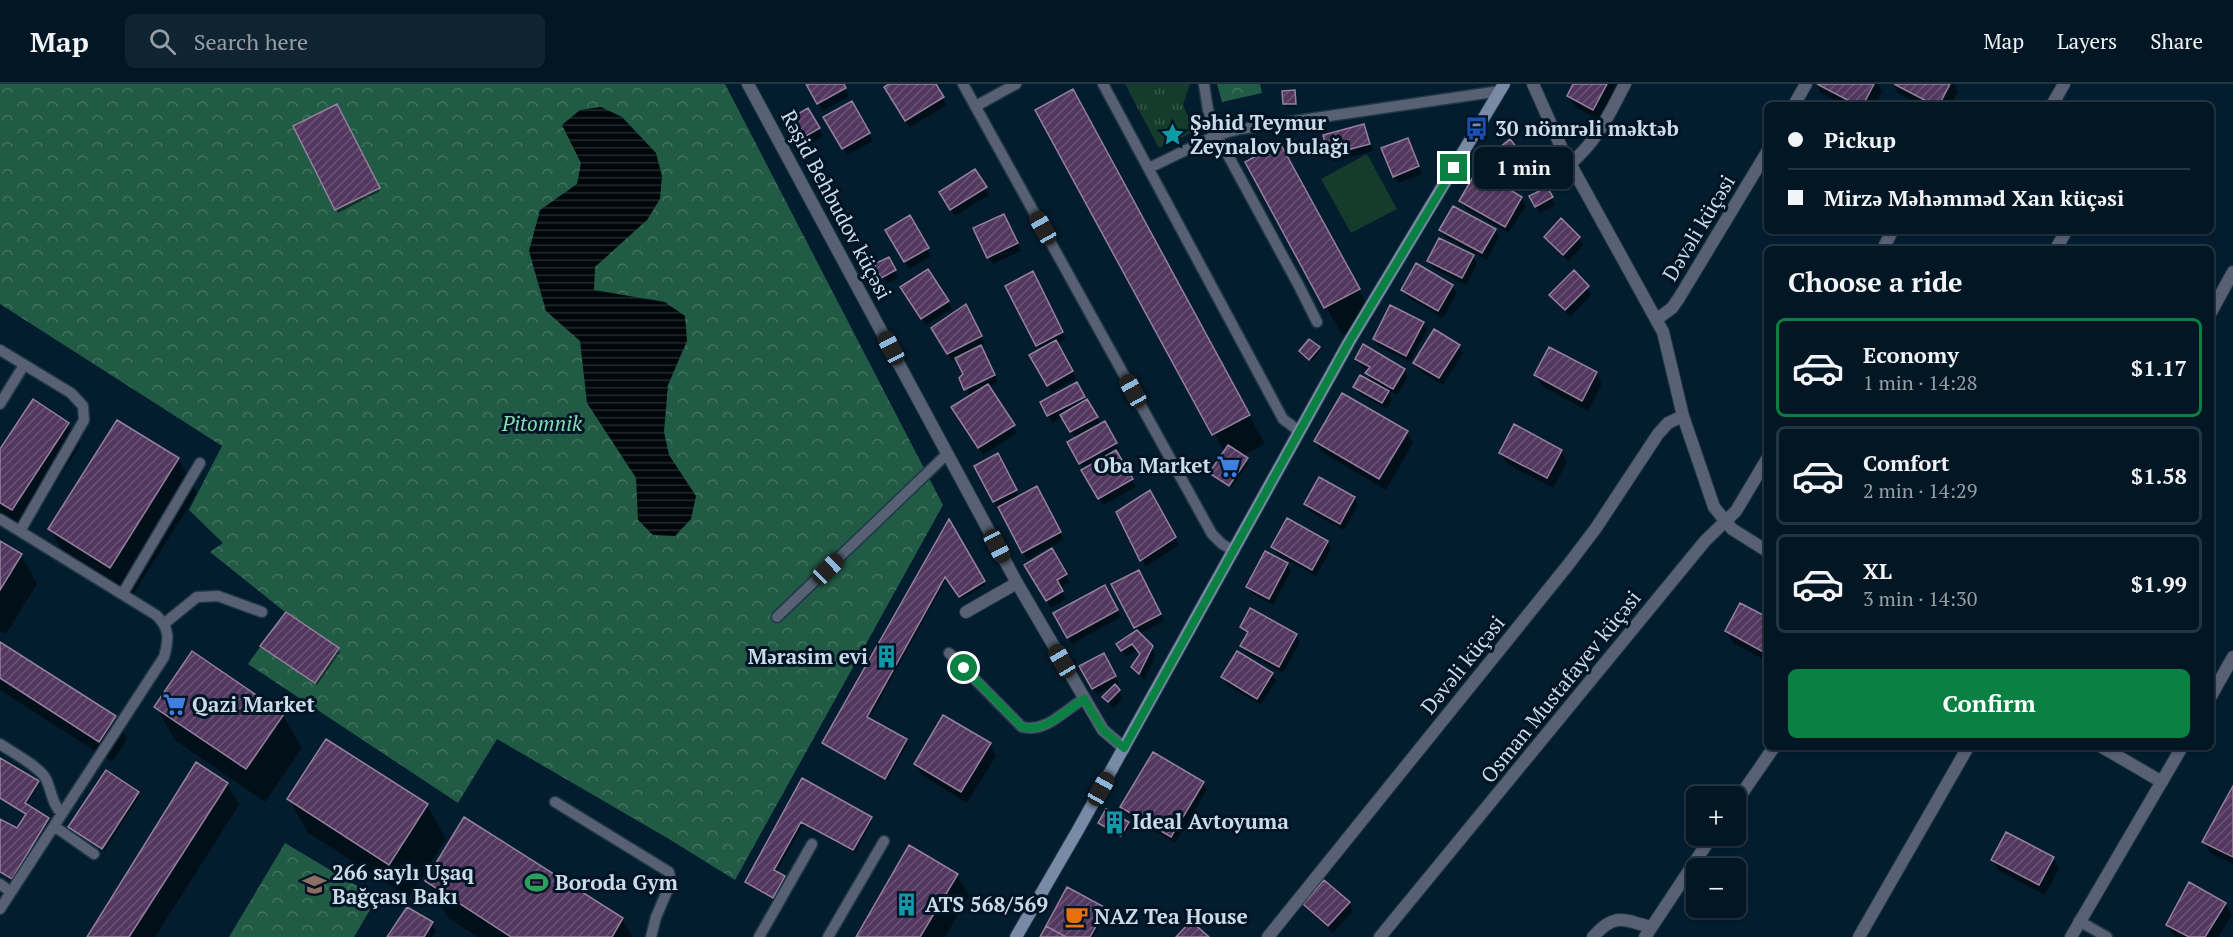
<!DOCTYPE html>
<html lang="en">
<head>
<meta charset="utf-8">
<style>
  :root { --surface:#021623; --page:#102330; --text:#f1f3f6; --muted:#969fa6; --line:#233541; --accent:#0b8043 }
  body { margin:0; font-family:"PT Serif",serif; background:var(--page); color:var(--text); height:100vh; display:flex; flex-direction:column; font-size:22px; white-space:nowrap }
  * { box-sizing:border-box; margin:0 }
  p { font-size:20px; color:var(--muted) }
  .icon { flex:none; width:33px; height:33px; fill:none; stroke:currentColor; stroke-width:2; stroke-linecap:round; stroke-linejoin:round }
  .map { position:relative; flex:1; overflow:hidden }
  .side { position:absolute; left:1764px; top:162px; width:450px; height:504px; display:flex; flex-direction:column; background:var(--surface); border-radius:9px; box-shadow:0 2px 4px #0004,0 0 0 2px var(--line) }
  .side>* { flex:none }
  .hud { position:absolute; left:1764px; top:18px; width:450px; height:132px; border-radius:9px; box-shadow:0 2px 4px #0004,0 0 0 2px var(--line); display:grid; align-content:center; height:132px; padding:0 24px; background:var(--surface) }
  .fabs { position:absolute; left:1686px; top:702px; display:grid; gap:12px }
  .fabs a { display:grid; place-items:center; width:60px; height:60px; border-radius:9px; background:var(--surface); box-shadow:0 2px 4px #0004,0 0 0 2px var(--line); font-size:30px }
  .end { position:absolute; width:27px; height:27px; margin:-14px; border:8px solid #0b8043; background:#fff; box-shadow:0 0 0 3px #fff }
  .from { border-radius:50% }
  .bubble { position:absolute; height:42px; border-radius:9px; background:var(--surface); box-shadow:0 2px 4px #0004,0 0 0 2px var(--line); font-size:20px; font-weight:600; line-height:42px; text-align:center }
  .car { position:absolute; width:18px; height:36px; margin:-18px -9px; border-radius:8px; box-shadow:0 0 4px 2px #0007; background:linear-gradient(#222 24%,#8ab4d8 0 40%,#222 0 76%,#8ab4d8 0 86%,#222 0) }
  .hud b { display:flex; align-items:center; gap:21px; height:57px; font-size:22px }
  .hud b+b { border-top:2px solid var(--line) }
  .hud i { width:15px; height:15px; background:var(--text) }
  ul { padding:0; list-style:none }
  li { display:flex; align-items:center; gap:18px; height:99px; margin:0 12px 9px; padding:0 12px; border:3px solid var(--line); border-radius:9px }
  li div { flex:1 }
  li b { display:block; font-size:22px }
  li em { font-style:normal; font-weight:600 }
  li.on { border-color:var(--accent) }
  li>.icon { width:54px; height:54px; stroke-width:1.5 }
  h2 { padding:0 24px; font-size:27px; line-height:72px }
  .button { display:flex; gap:12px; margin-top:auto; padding:12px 24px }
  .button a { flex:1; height:69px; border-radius:9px; background:var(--accent); color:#fff; font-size:24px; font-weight:600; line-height:69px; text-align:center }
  header { display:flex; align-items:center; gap:36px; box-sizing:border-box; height:84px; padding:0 30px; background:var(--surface); border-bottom:2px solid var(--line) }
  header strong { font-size:28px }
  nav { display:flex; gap:33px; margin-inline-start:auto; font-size:21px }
  .search { width:420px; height:54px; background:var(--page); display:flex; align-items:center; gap:15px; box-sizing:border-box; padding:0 21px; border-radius:9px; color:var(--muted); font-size:22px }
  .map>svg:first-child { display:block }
  .grass { fill:url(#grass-tufts) }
  .forest { fill:url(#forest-crowns) }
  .park { fill:#143b2b }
  .water { fill:url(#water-rules) }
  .shadow { fill:#0007 }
  .building { fill:url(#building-hatch); stroke:#95819e; stroke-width:1.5 }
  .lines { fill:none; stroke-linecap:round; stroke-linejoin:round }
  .lane-casing { stroke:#1f3849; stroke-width:13 }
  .street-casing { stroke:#1f3849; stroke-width:14 }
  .secondary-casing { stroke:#1f3849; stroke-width:14 }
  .lane { stroke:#576173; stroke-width:10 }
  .street { stroke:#576173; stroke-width:12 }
  .secondary { stroke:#798aa7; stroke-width:12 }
  .route { stroke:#0b8043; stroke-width:8 }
  .labels { text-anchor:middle; stroke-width:6; stroke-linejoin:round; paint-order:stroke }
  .poi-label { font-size:21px; font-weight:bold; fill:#ccdbe8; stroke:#001425; text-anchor:start }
  .street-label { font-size:21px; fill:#ccdbe8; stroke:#001425 }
  .park-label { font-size:21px; font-style:italic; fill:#85dcb5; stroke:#001425 }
</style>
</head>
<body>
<header>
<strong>Map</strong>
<div class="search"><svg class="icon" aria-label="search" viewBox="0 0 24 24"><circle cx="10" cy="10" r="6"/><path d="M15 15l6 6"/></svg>Search here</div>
<nav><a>Map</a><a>Layers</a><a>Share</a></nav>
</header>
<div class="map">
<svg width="2233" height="853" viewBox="0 0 2233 853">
  <defs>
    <pattern id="grass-tufts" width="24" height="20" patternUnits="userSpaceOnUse" patternTransform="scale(1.5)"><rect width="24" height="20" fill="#143b2b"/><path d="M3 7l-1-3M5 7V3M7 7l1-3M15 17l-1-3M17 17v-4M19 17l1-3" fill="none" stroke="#35574a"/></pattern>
    <pattern id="forest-crowns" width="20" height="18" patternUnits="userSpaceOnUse" patternTransform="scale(1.5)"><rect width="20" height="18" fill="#225b45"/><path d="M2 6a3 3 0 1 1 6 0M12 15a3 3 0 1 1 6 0" fill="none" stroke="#417260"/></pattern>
    <pattern id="water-rules" width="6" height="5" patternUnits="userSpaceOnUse" patternTransform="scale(1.5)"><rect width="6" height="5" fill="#00070b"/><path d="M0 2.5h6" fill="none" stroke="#242b2f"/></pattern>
    <pattern id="building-hatch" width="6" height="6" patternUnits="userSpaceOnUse" patternTransform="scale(1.5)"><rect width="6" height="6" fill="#52375e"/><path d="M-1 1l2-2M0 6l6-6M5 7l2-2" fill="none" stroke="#6a5375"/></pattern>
  </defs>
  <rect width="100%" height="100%" fill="#031d2f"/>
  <path class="grass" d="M1125 0H1190L1183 21 1195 47 1159 64Z"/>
  <path class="forest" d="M0 0H725L943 421 735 796 669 755 497 655 458 719 248 580 285 528 210 468 223 459 189 426 222 362 0 220Z
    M1217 0H1260L1262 9 1222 18Z
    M285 759 377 814 354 853H229Z"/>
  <path class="park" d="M1367 70 1397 125 1351 149 1321 95Z"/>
  <path class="water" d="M601 23 622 33 656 69 662 92 660 115 647 136 595 183 594 206 665 218 685 232 687 257 668 301 664 348 669 371 696 412 691 435 675 452 653 451 638 436 636 394 587 319 580 257 546 227 529 167 540 126 577 100 581 79 562 41 580 26Z"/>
  <path class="shadow" d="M808 0H843L849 12 823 27Z
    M891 0H934L947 21 910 43 886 3Z
    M1575 0H1619L1599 36 1575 23 1569 12Z
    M1816 0H1878L1882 7 1875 21H1844L1821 9Z
    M1893 0H1954L1958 7 1951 21H1921L1898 9Z
    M1294 8 1296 22 1287 23 1285 20Z
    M851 19 873 57 847 71 826 33Z
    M337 22 380 107 338 129 295 43Z
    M807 26 823 52 807 62 791 35Z
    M1037 26 1088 35 1265 360 1242 372 1249 379 1231 404 1211 389 1225 369Z
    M1364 41 1373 67 1334 78 1325 52Z
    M1510 57 1530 85 1541 89 1547 105 1555 121 1540 129 1531 113 1535 111 1523 88 1507 101 1492 82 1488 75Z
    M1411 63 1422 90 1398 99 1394 92Z
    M975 87 989 111 955 132 941 109Z
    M1296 89 1374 234 1342 251 1326 223Z
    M1521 114 1526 121 1509 149 1465 124 1461 117Z
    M909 133 931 172 909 185 887 146Z
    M1008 139 1021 167 993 180 975 145Z
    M1441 146H1495L1499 153 1487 176 1445 153Z
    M1546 153 1579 154 1583 161 1568 177 1550 160Z
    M1473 172 1477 180 1466 201 1433 184 1429 177Z
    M888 175 898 194 887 200 876 181Z
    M1416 182 1452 202 1457 209 1443 234 1407 213 1402 206Z
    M1574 189 1592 210 1570 233 1551 211Z
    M1036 196 1066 255 1057 260 1076 295 1052 308 1032 272 1040 267 1037 261Z
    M906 210 948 217 952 225 926 241Z
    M969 229 985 260 980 262 998 298 988 303 1017 349 983 371 957 331 970 313 966 305 965 290 957 274 952 277 932 244Z
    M1422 239 1427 246 1410 278 1378 262 1374 255Z
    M1459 262 1463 269 1443 301 1419 286 1415 279Z
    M1318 264 1320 267 1312 278 1301 268Z
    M1356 275 1404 286 1408 293 1397 311 1386 305 1392 316 1387 325 1359 310 1355 303 1373 300 1367 289 1369 287 1361 282Z
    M1596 289 1602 300 1588 327 1542 302 1535 291Z
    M1077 300 1101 341 1105 339 1120 367 1116 369 1136 403 1103 421 1069 359 1076 355 1063 333 1052 339 1042 318Z
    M68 340 80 362 24 446 0 431V368Z
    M1407 348 1413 359 1386 406 1322 368 1315 357Z
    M1561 367 1567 378 1553 404 1507 380 1500 369Z
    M997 371 1019 413 1036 404 1064 456 1027 475 994 417Z
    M178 375 197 409 129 517 69 479 50 445Z
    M1149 408 1179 461 1146 483 1118 429Z
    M1354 414 1358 421 1344 446 1310 428 1306 420Z
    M949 438 985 501 962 515 947 494 869 635 906 656 908 659 887 697 826 662 824 659Z
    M1327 458 1331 465 1316 492 1277 470 1273 463Z
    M0 459 21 471 37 500 6 550 0 547Z
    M1051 466 1070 498 1060 504 1066 515 1051 524 1026 482Z
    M1287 480 1291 487 1273 521 1252 510 1248 503Z
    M1138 488 1164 537 1139 550 1156 571 1144 596 1133 583 1141 571 1138 566 1126 573 1118 560 1138 548 1113 501Z
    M1104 503 1121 533 1072 560 1055 530Z
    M1767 535V577L1733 559 1727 547Z
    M1241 543 1296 551 1300 558 1283 589 1246 569 1242 562 1248 551Z
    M0 560 115 633 127 655 112 678 0 606Z
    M262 562 338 565 340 568 317 601Z
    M1103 571 1119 599 1097 611 1082 583Z
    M1272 590 1276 597 1261 621 1227 601 1223 593Z
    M1115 602 1123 614 1113 624 1104 613Z
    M156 623 283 631 302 664 265 718 175 656Z
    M990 660 996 672 967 719 922 691 915 680Z
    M0 676 37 698 39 701 26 722 49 738 14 797 0 789V738L18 746 27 731 0 715Z
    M803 696 871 734 872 737 855 769 803 740 776 789 786 796 775 816 748 801 746 798Z
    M1203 699 1207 706 1175 759 1126 730 1122 723Z
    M227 700 239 721 155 853H89Z
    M2233 705V780L2210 769 2204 758Z
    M138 709 140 712 104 767 70 743Z
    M289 715 427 721 446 755 409 813 308 749Z
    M1100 739H1128L1130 742 1123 754 1102 742Z
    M2053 774 2059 785 2045 811 1999 787 1992 776Z
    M957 791 969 812 945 853H857Z
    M427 797 622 835 633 853H478L448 834Z
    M1324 798 1349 819 1353 827 1333 849 1309 827 1305 820Z
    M2225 820 2232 831 2218 853H2175L2167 841Z
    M407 825 432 839 436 847 432 853H389Z
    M1105 825 1106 828 1093 853H1042Z"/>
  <path class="building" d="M806 0H844L846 4 817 20Z
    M889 0H936L944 13 905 37 884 3Z
    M1573 0H1607L1593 26 1567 12Z
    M1817 0H1874L1863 21H1857Z
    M1894 0H1950L1939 21H1934Z
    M1073 5 1250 331 1212 351 1035 26Z
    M1295 6 1296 20H1283L1282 7Z
    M852 17 870 49 842 65 823 33Z
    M337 20 380 104 335 126 293 42Z
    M808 24 820 44 801 55 789 35Z
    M1364 40 1370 60 1328 71 1323 51Z
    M1408 54 1419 82 1393 93 1381 64Z
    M1510 55 1526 75 1502 94 1486 74Z
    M1280 59 1360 205 1324 224 1245 78Z
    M1537 80 1545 97 1529 104 1521 87Z
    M975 85 987 103 950 126 939 108Z
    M1477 86 1522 113 1505 143 1459 117Z
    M1547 103 1553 113 1535 123 1529 112Z
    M1453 122 1496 145 1482 169 1439 146Z
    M1004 130 1018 159 987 174 973 144Z
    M910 131 929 164 904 178 885 146Z
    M1561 134 1580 153 1563 171 1544 153Z
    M1439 154 1474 171 1462 194 1427 177Z
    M889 173 896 186 881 194 874 180Z
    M1416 179 1453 201 1438 227 1401 206Z
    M928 185 949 217 921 235 900 203Z
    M1574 186 1589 202 1565 226 1549 211Z
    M1033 187 1063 248 1036 262 1005 202Z
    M966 220 982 252 947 270 931 244Z
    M1390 221 1424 238 1406 272 1373 255Z
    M1434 245 1460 261 1439 294 1413 279Z
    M1309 255 1320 263 1309 276 1299 267Z
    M1056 256 1073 287 1047 302 1029 271Z
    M1363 260 1405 285 1393 305 1365 289 1370 283 1355 275Z
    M981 261 995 291 964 306 959 294 963 290 955 274Z
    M1549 263 1597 288 1582 317 1534 291Z
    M1360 291 1389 307 1382 319 1353 303Z
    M1077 298 1085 313 1047 332 1040 318Z
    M988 300 1015 341 978 364 951 323Z
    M1342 309 1408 347 1379 395 1314 357Z
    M33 315 69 339 12 426 0 419V365Z
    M1087 315 1098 333 1070 348 1060 331Z
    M117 336 179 374 110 484 48 445Z
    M1105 337 1117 359 1079 380 1067 358Z
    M1514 340 1562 366 1547 394 1499 369Z
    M1228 361 1248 374 1229 402 1209 389Z
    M1116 366 1133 395 1098 415 1081 386Z
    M998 369 1017 406 993 418 974 382Z
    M1319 393 1355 413 1340 440 1304 420Z
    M1037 402 1061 448 1022 469 998 423Z
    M1150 406 1176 453 1140 477 1116 428Z
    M1287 434 1328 457 1312 486 1271 463Z
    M949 435 985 497 959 513 945 493 867 633 907 655 885 695 822 659Z
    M0 457 22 470 0 506Z
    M1052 464 1067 490 1057 496 1063 507 1046 517 1024 481Z
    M1265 467 1288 479 1269 515 1246 503Z
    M1139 486 1161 530 1134 544 1111 500Z
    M1105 501 1118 526 1067 554 1053 529Z
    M1740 519 1767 533V570L1725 547Z
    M1250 524 1297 550 1279 583 1240 562 1248 548 1240 543Z
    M286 528 339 564 315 599 260 562Z
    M1137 546 1153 562 1139 590 1131 583 1140 570 1132 560 1121 567 1116 560Z
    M0 558 116 632 99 658 0 594Z
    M192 567 284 630 246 685 154 623Z
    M1237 567 1273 589 1257 615 1221 593Z
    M1104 569 1116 592 1092 605 1079 582Z
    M1115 600 1120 606 1108 618 1102 613Z
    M943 631 991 659 961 708 914 680Z
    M326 655 428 720 389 781 287 715Z
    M1153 668 1204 698 1171 753 1120 723Z
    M0 674 39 697 25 719 49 734 12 795 0 788V735L17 744 26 730 0 714Z
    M196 678 228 699 129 853H87Z
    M106 686 139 708 102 765 68 743Z
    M802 694 872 733 853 766 801 738 774 786 785 792 773 814 745 798Z
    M2233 702V773L2202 758Z
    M1106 725 1129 738 1121 752 1098 739Z
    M464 733 623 834 612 853H511L425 797Z
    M2006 748 2054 773 2039 801 1991 776Z
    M909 761 958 790 920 853H856Z
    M1324 796 1350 818 1328 842 1303 820Z
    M2189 798 2226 819 2205 853H2189L2166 841Z
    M1067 803 1106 824 1090 853H1040Z
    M1067 803 1106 824 1090 853H1066L1046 842Z
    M407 823 433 838 424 853H387Z
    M1191 837 1209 853H1176Z
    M1046 842 1066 853H1040Z"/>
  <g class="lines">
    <defs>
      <path id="lane" d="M963 0 1212 450 1222 460 1234 467
        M1103 0 1283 335 1299 347
        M1204 0 1208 26 1217 51 1299 202 1317 238
        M976 22 1016 0
        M1149 84 1217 51 1240 45 1500 7
        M0 266 71 309 83 322 84 336 20 447
        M0 320 24 281
        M0 435 156 531C170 544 169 555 164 573L0 825
        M123 509 200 379
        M777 533 947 370
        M165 539 197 513 218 512 262 528
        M949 569 1022 643C1046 649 1063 627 1084 615
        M0 660C12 668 40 683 46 695 52 708 52 720 62 730
        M555 718 669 788 671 798 656 833 651 853
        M54 742 94 770
        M0 800 11 808
        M2079 837 2107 853
        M759 853 812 760
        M828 853 884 757"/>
      <path id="street" d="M748 0 1017 499 1103 646 1124 664
        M1533 0 1562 65 1663 248 1683 332 1714 423 1732 445 1767 467
        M1794 21 1806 0
        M2052 21 2064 0
        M1570 80C1598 56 1608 32 1625 0
        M1883 165 1892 147
        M2056 165 2066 147
        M2211 228 2233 188
        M1657 235 1672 224 1679 214 1767 68
        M966 528 1017 499
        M2211 612 2233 573
        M2102 663 2162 698
        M1736 718 1774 663
        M1268 853 1568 481 1596 444 1658 350 1668 339 1683 332
        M1380 853 1705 457 1736 427 1767 375
        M1593 853C1614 829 1623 835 1650 843
        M1645 853 1712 752
        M1859 853 1968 663
        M2071 853 2182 663"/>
      <path id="secondary" d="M1016 853 1078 746 1349 258 1504 0"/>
    </defs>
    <use href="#lane" class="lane-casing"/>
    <use href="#street" class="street-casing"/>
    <use href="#secondary" class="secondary-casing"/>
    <use href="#lane" class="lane"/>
    <use href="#street" class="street"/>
    <use href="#secondary" class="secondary"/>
  </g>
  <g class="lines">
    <path class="route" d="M964 584 1022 643C1046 649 1064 627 1084 615L1103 646 1124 664 1349 258 1454 84"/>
  </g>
  <defs>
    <symbol id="bus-bare" viewBox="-9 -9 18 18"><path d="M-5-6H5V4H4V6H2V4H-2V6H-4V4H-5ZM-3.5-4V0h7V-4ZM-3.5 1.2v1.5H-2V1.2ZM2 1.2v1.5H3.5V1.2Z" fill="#1a4fb4" stroke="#001425" stroke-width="2.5" paint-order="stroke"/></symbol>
    <symbol id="sight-bare" viewBox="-9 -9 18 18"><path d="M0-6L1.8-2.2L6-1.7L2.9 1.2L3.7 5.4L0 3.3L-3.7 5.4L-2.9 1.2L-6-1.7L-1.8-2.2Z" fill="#0f9aa8" stroke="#001425" stroke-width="2.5" paint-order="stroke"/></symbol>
    <symbol id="supermarket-bare" viewBox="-9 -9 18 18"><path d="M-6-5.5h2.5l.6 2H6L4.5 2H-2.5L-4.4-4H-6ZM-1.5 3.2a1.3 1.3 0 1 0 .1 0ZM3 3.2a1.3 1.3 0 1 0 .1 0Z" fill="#3f7fe0" stroke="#001425" stroke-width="2.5" paint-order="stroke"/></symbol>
    <symbol id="building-bare" viewBox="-9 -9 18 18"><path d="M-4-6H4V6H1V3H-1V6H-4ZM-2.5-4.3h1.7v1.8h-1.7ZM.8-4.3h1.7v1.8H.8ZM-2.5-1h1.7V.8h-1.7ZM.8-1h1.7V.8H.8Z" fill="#0f9aa8" stroke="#001425" stroke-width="2.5" paint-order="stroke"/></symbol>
    <symbol id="stadium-bare" viewBox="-9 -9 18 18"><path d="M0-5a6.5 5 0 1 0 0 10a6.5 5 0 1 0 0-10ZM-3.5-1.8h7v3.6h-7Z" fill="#2e9e5b" stroke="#001425" stroke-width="2.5" paint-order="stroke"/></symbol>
    <symbol id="school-bare" viewBox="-9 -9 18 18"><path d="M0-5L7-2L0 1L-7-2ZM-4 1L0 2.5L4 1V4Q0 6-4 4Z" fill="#8d6e63" stroke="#001425" stroke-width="2.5" paint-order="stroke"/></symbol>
    <symbol id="cafe-bare" viewBox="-9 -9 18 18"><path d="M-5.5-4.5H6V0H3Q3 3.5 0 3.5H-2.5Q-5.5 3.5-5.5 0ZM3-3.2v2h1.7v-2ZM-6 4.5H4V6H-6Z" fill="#e8710a" stroke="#001425" stroke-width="2.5" paint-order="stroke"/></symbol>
  </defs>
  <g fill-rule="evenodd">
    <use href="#bus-bare" x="1460" y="28" width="33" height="33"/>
    <use href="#sight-bare" x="1156" y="34" width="33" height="33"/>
    <use href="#supermarket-bare" x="1212" y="366" width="33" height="33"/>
    <use href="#building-bare" x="870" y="556" width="33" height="33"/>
    <use href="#supermarket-bare" x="158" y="604" width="33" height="33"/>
    <use href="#building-bare" x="1098" y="722" width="33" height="33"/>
    <use href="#stadium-bare" x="520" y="782" width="33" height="33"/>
    <use href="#school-bare" x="298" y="784" width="33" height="33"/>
    <use href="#building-bare" x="890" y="804" width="33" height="33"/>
    <use href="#cafe-bare" x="1060" y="816" width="33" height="33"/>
  </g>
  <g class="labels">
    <g class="poi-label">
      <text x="1190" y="46">Şəhid Teymur<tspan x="1190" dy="24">Zeynalov bulağı</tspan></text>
      <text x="1495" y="52">30 nömrəli məktəb</text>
      <text x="1211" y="389" text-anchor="end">Oba Market</text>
      <text x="868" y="580" text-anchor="end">Mərasim evi</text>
      <text x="192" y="628">Qazi Market</text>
      <text x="1132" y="745">Ideal Avtoyuma</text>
      <text x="332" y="796">266 saylı Uşaq<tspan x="332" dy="24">Bağçası Bakı</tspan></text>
      <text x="555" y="806">Boroda Gym</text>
      <text x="925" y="828">ATS 568/569</text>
      <text x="1094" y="840">NAZ Tea House</text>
    </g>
    <g class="street-label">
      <text transform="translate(836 121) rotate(62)" y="7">Rəşid Behbudov küçəsi</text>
      <text transform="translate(1699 144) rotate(-59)" y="7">Dəvəli küçəsi</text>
      <text transform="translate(1463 581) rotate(-51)" y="7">Dəvəli küçəsi</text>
      <text transform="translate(1561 603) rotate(-51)" y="7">Osman Mustafayev küçəsi</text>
    </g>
    <g class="park-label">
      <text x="542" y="347">Pitomnik</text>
    </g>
  </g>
</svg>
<div class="fabs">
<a>+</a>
<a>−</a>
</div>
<i class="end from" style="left:964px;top:584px"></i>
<i class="end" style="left:1454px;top:84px"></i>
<div class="bubble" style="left:1474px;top:63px;width:99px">1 min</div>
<i class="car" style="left:1043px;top:144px;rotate:331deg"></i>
<i class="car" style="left:891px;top:264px;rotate:332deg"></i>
<i class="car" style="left:1133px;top:307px;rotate:331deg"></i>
<i class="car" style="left:997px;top:462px;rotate:152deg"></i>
<i class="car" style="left:828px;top:485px;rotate:46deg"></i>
<i class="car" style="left:1062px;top:577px;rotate:330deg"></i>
<i class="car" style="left:1101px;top:705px;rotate:29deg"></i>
<div class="hud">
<b><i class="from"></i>Pickup</b>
<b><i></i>Mirzə Məhəmməd Xan küçəsi</b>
</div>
<section class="side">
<h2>Choose a ride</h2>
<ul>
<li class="on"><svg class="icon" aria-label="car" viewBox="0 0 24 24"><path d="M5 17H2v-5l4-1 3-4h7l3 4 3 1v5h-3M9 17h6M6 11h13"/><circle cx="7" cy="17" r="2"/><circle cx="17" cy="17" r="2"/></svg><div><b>Economy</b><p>1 min · 14:28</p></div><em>$1.17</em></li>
<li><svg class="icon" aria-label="car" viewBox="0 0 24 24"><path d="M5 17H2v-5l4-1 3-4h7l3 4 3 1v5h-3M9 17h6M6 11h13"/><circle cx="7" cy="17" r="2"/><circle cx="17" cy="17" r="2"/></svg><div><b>Comfort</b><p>2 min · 14:29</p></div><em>$1.58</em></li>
<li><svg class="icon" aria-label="car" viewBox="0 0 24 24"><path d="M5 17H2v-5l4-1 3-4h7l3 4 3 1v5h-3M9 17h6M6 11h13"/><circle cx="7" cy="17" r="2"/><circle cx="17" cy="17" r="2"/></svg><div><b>XL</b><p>3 min · 14:30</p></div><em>$1.99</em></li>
</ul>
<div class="button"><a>Confirm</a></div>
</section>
</div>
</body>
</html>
